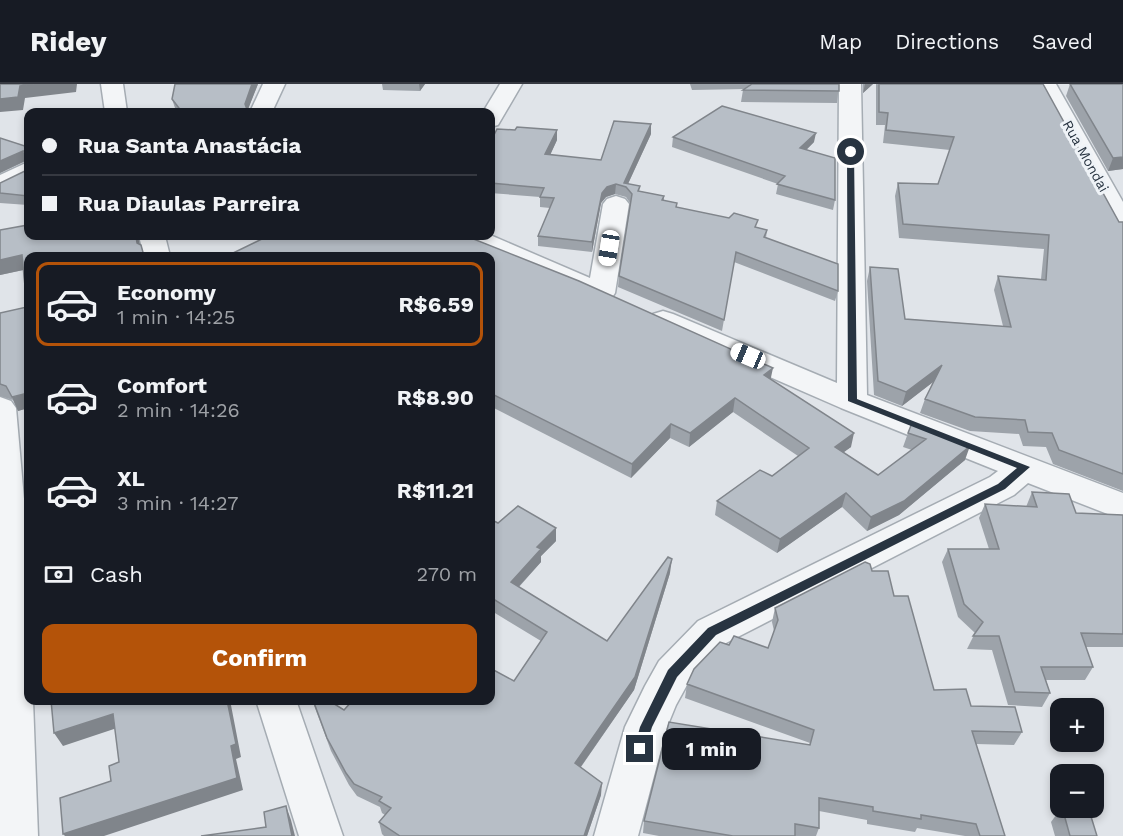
<!DOCTYPE html>
<html lang="en">
<head>
<meta charset="utf-8">
<style>
  :root { --surface:#171b24; --page:#242831; --text:#f1f3f6; --muted:#9ea1a6; --line:#363941; --accent:#b45309 }
  body { margin:0; font-family:"Work Sans",sans-serif; background:var(--page); color:var(--text); height:100vh; display:flex; flex-direction:column; font-size:22px; white-space:nowrap }
  * { box-sizing:border-box; margin:0 }
  p { font-size:20px; color:var(--muted) }
  .icon { flex:none; width:33px; height:33px; fill:none; stroke:currentColor; stroke-width:2; stroke-linecap:round; stroke-linejoin:round }
  .map { position:relative; flex:1; overflow:hidden }
  .sheet { position:absolute; left:24px; top:168px; width:471px; height:453px; display:flex; flex-direction:column; background:var(--surface); border-radius:12px; box-shadow:0 3px 9px #0003 }
  .sheet>* { flex:none }
  .banner { position:absolute; left:24px; top:24px; width:471px; height:132px; border-radius:12px; box-shadow:0 3px 9px #0003; display:grid; align-content:center; height:132px; padding:0 18px; background:var(--surface) }
  .tools { position:absolute; left:1050px; top:614px; display:grid; gap:12px }
  .tools a { display:grid; place-items:center; width:54px; height:54px; border-radius:12px; background:var(--surface); box-shadow:0 3px 9px #0003; font-size:30px }
  .end { position:absolute; width:27px; height:27px; margin:-14px; border:8px solid #283441; background:#fff; box-shadow:0 0 0 3px #fff }
  .from { border-radius:50% }
  .bubble { position:absolute; height:42px; border-radius:12px; background:var(--surface); box-shadow:0 3px 9px #0003; font-size:20px; font-weight:700; line-height:42px; text-align:center }
  .car { position:absolute; width:18px; height:36px; margin:-18px -9px; border-radius:8px; box-shadow:0 0 4px 2px #0007; background:linear-gradient(#fff 24%,#345 0 40%,#fff 0 76%,#345 0 86%,#fff 0) }
  .banner b { display:flex; align-items:center; gap:21px; height:57px; font-size:22px }
  .banner b+b { border-top:2px solid var(--line) }
  .banner i { width:15px; height:15px; background:var(--text) }
  ul { padding:10px 0 0; list-style:none }
  li { display:flex; align-items:center; gap:18px; height:84px; margin:0 12px 9px; padding:0 6px; border:3px solid transparent; border-radius:12px }
  li div { flex:1 }
  li b { display:block; font-size:22px }
  li em { font-style:normal; font-weight:700 }
  li.selected { border-color:var(--accent) }
  li>.icon { width:54px; height:54px; stroke-width:1.5 }
  .pay { display:flex; align-items:center; gap:15px; height:66px; padding:0 18px; font-size:22px }
  .pay p { margin-inline-start:auto }
  .button { display:flex; gap:12px; margin-top:auto; padding:12px 18px }
  .button a { flex:1; height:69px; border-radius:12px; background:var(--accent); color:#fff; font-size:24px; font-weight:700; line-height:69px; text-align:center }
  header { display:flex; align-items:center; gap:36px; box-sizing:border-box; height:84px; padding:0 30px; background:var(--surface); border-bottom:2px solid var(--line) }
  header strong { font-size:28px }
  nav { display:flex; gap:33px; margin-inline-start:auto; font-size:21px }
  .map>svg:first-child { display:block }
  .lines { fill:none; stroke-linecap:round; stroke-linejoin:round }
  .minor-casing { stroke:#a5acb3; stroke-width:3 }
  .minor { fill:#f3f5f7; fill-rule:evenodd }
  .wall { fill:#9da3aa }
  .shaded-wall { fill:#80858b }
  .building { fill:#b7bec6; stroke:#80858b; stroke-width:1.5 }
  .route { fill:#283441 }
  .labels { text-anchor:middle; stroke-width:6; stroke-linejoin:round; paint-order:stroke }
  .far-street-label { font-size:14px; fill:#283441; stroke:#eff3f7 }
</style>
</head>
<body>
<header>
<strong>Ridey</strong>
<nav><a>Map</a><a>Directions</a><a>Saved</a></nav>
</header>
<div class="map">
<svg width="1123" height="752" viewBox="0 0 1123 752">
  <rect width="100%" height="100%" fill="#e0e4e9"/>
  <g class="lines">
    <defs>
      <path id="minor" d="M101 0H123L127 28H105Z
        M263 0H285L272 28H250Z
        M500 0H522L498 41 490 43V28H483Z
        M839 0H861L867 311 1123 409V436L1028 399 1014 411 726 559 687 601 676 621 667 643 638 752H594L625 643 645 602 659 577 698 537 990 393 998 387 841 324 653 242 649 236 653 230 663 227 673 230 837 299Z
        M1040 0H1056L1123 118V149L1114 146 1110 141 1037 4Z
        M28 78V95L0 108V91Z
        M616 112 625 115 629 120 615 209 611 215 601 217 591 215 588 206 580 208 570 206 463 158 459 152 490 151 590 194 603 120 607 115Z
        M139 152H165L170 172H144Z
        M0 313 11 317 16 324 27 449 28 616H33L38 752H0Z
        M256 616H296L343 752H299Z"/>
    </defs>
    <use href="#minor" class="minor-casing"/>
    <use href="#minor" class="minor"/>
  </g>
  <path class="wall" d="M175 0H258L247 27 248 28H178L175 24 172 15Z
    M382 0H425L420 7 383 6Z
    M690 0H839L837 19 741 18 743 6 745 5 692 6Z
    M863 0H873L863 9Z
    M876 0H1043L1119 138H1123V407L1053 380 1046 363 1023 362 1019 350 970 347 920 329 925 315 933 298 902 322 874 311 867 197 870 183 905 235 1003 242 994 206 998 192 1041 195 1044 165 899 154 895 112 898 99 938 100 950 66 883 59 885 41H876Z
    M1070 0H1123V85L1108 87 1066 12Z
    M651 50 628 100 640 102 639 107 664 112V117L677 119 676 123 767 146 766 154 838 207 835 217 734 178 722 247 618 203 619 192 630 119 626 113 615 110 606 113 601 119 592 168 538 162V152L550 124 540 123V113L490 109V59L557 56 550 71 601 76Z
    M673 53 814 58 807 65 835 116 833 126 776 110 778 100 672 63Z
    M0 54 28 63V121L0 119V109L25 87 26 77 0 89Z
    M0 146 140 160 141 161 144 172H28V324L18 327 13 316 0 312V229L27 223 23 186 0 191Z
    M490 172 771 295 851 363 843 368 878 391 912 366 903 363 908 349 912 339 965 376 899 431 867 447 842 423 777 469 715 431 717 417 772 392 798 372 733 328 689 363 670 354 631 394 490 322Z
    M1032 408 1076 429 1123 431V563H1086L1093 583 1085 596H1046L1050 609 1042 623 1008 621 992 566 967 565 975 549 958 533 942 478 948 465H989L979 434 985 420 1026 423Z
    M490 435 498 439 556 444V457L541 472V478L519 503 607 557 670 489 634 606 581 683 601 711 587 752H384L382 750 379 738 385 731 382 729 380 723 357 712 349 701 331 667 312 616H328L344 626 440 618 514 597 541 557 490 526Z
    M872 487 894 512 934 606 971 622 1022 648 1014 661 976 660 1005 752H965L917 744 915 748 867 740V736L819 727V744L816 752H659L643 749 644 737 809 661 810 659 685 614 687 600 729 561 768 564 774 547 772 538 775 524Z
    M1062 723 1097 752H1055L1051 738Z"/>
  <path class="shaded-wall" d="M34 0H77L76 8 25 14 23 26 0 28V15L20 2Z
    M252 0H258L247 28 245 20Z
    M419 0H425L420 7Z
    M865 0H873L863 9Z
    M651 40V50L626 104 624 99Z
    M557 46V56L546 80 545 70Z
    M816 49 814 58 799 73 800 64Z
    M23 67 27 76 0 89V77Z
    M1123 73V85L1108 87 1113 74Z
    M616 100 615 110 606 113 601 119 592 168V158L602 109 607 103Z
    M136 152H138L142 172 137 159Z
    M22 171 28 185 0 191V176Z
    M942 281 937 295 902 322 906 308Z
    M773 284 770 298 764 291Z
    M28 309V324L18 327 12 313Z
    M735 314 733 328 689 363 690 349Z
    M671 340 670 354 631 394 632 380Z
    M854 349 851 363 832 377 835 363Z
    M970 362 965 376 899 431 867 447 871 433Z
    M846 409 842 423 777 469 780 455Z
    M556 444V457L541 472V478L511 511V498L537 463Z
    M672 475 670 489 634 606 575 691V679Z
    M227 616H230L241 673 236 675 243 706 104 752H65L63 750 231 662Z
    M113 630 120 643 63 662 54 649Z
    M602 699 601 711 587 752H584Z
    M286 722 291 736 295 752H292Z"/>
  <path class="building" d="M0 0H34L20 2 18 13 0 15Z
    M175 0H252L245 20 248 28H182L172 15Z
    M752 0H839V7L743 6Z
    M879 0H1043L1119 138H1123V390L1059 366 1052 349 1028 348 1025 336 975 333 925 315 942 281 906 308 878 297 870 183 898 185 905 235 1011 243 998 192 1046 196 1049 151 903 140 898 99 938 100 954 53 886 46 888 29 879 28Z
    M1070 0H1123V73L1113 74Z
    M722 22 816 49 800 64 835 74V116L777 100 785 92 673 53Z
    M614 37 651 40 624 99 640 102 638 107 664 112 662 116 677 119 676 123 729 134 734 129 758 136 755 143 767 146 764 153 838 180V207L736 168 724 236 619 192 632 110 626 103 616 100 607 103 602 109 592 158 538 152 554 114 540 113 544 104 490 99V59L497 45 515 46 517 43 557 46 545 70 601 76Z
    M0 54 28 63V112L0 109V99L25 87 26 67H23L0 77Z
    M28 141V152H136L137 159 141 161 144 172H28V309L12 313 6 302 0 300V229L27 223 22 171 0 176V146Z
    M268 152H466L579 197 773 284 764 291 854 349 835 363 878 391 926 355 908 349 912 339 970 362 904 417 871 433 846 409 780 455 717 417 760 386 772 392 809 364 735 314 690 349 671 340 632 380 490 309V172H227Z
    M28 358V378L26 359Z
    M1032 408 1069 410 1076 429 1123 431V550L1081 549 1093 583H1041L1050 609 1015 608 999 552H973L983 538 964 520 948 465H999L985 420 1037 423Z
    M518 422 556 444 537 463 541 465 511 498 607 557 668 473 672 475 635 593 575 679 602 699 584 752H400L379 738 391 724 379 717 382 713 354 700 346 689 327 654 313 616H328L344 626 353 616H438L440 618 442 616H490V584L514 597 547 548 490 513V435L498 439Z
    M865 478 870 480 872 487H888L894 512H908L934 606 966 605 971 622 1015 623 1022 648 972 647 1005 752H980L976 740 921 731V735L873 727V723L819 714V744L795 740V752H733L644 737 669 638 810 661 814 646 687 600 694 585 720 558 729 561 734 552 768 564 778 536 775 524Z
    M51 616H227L236 660 231 662 237 694 63 750 60 714 111 697 109 682 119 678 113 630 54 649Z
    M286 722 292 752H201L266 743 264 728Z
    M1062 723 1089 726 1097 752H1070Z"/>
  <path class="route" d="M851 66 854 68 857 315 1030 383 1005 405 716 551 677 593 652 643 644 669 640 670 634 665 640 643 668 586 708 544 998 400 1017 384 848 317 847 68Z"/>
  <g class="labels">
    <g class="far-street-label">
      <text transform="translate(1086 72) rotate(61)" y="5">Rua Mondai</text>
    </g>
  </g>
</svg>
<div class="tools">
<a>+</a>
<a>−</a>
</div>
<i class="end from" style="left:851px;top:68px"></i>
<i class="end" style="left:640px;top:665px"></i>
<div class="bubble" style="left:662px;top:644px;width:99px">1 min</div>
<i class="car" style="left:609px;top:164px;rotate:189deg"></i>
<i class="car" style="left:748px;top:272px;rotate:293deg"></i>
<div class="banner">
<b><i class="from"></i>Rua Santa Anastácia</b>
<b><i></i>Rua Diaulas Parreira</b>
</div>
<section class="sheet">
<ul>
<li class="selected"><svg class="icon" aria-label="car" viewBox="0 0 24 24"><path d="M5 17H2v-5l4-1 3-4h7l3 4 3 1v5h-3M9 17h6M6 11h13"/><circle cx="7" cy="17" r="2"/><circle cx="17" cy="17" r="2"/></svg><div><b>Economy</b><p>1 min · 14:25</p></div><em>R$6.59</em></li>
<li><svg class="icon" aria-label="car" viewBox="0 0 24 24"><path d="M5 17H2v-5l4-1 3-4h7l3 4 3 1v5h-3M9 17h6M6 11h13"/><circle cx="7" cy="17" r="2"/><circle cx="17" cy="17" r="2"/></svg><div><b>Comfort</b><p>2 min · 14:26</p></div><em>R$8.90</em></li>
<li><svg class="icon" aria-label="car" viewBox="0 0 24 24"><path d="M5 17H2v-5l4-1 3-4h7l3 4 3 1v5h-3M9 17h6M6 11h13"/><circle cx="7" cy="17" r="2"/><circle cx="17" cy="17" r="2"/></svg><div><b>XL</b><p>3 min · 14:27</p></div><em>R$11.21</em></li>
</ul>
<div class="pay"><svg class="icon" aria-label="cash" viewBox="0 0 24 24"><path d="M3 7h18v10H3z"/><circle cx="12" cy="12" r="2"/></svg>Cash<p>270 m</p></div>
<div class="button"><a>Confirm</a></div>
</section>
</div>
</body>
</html>
